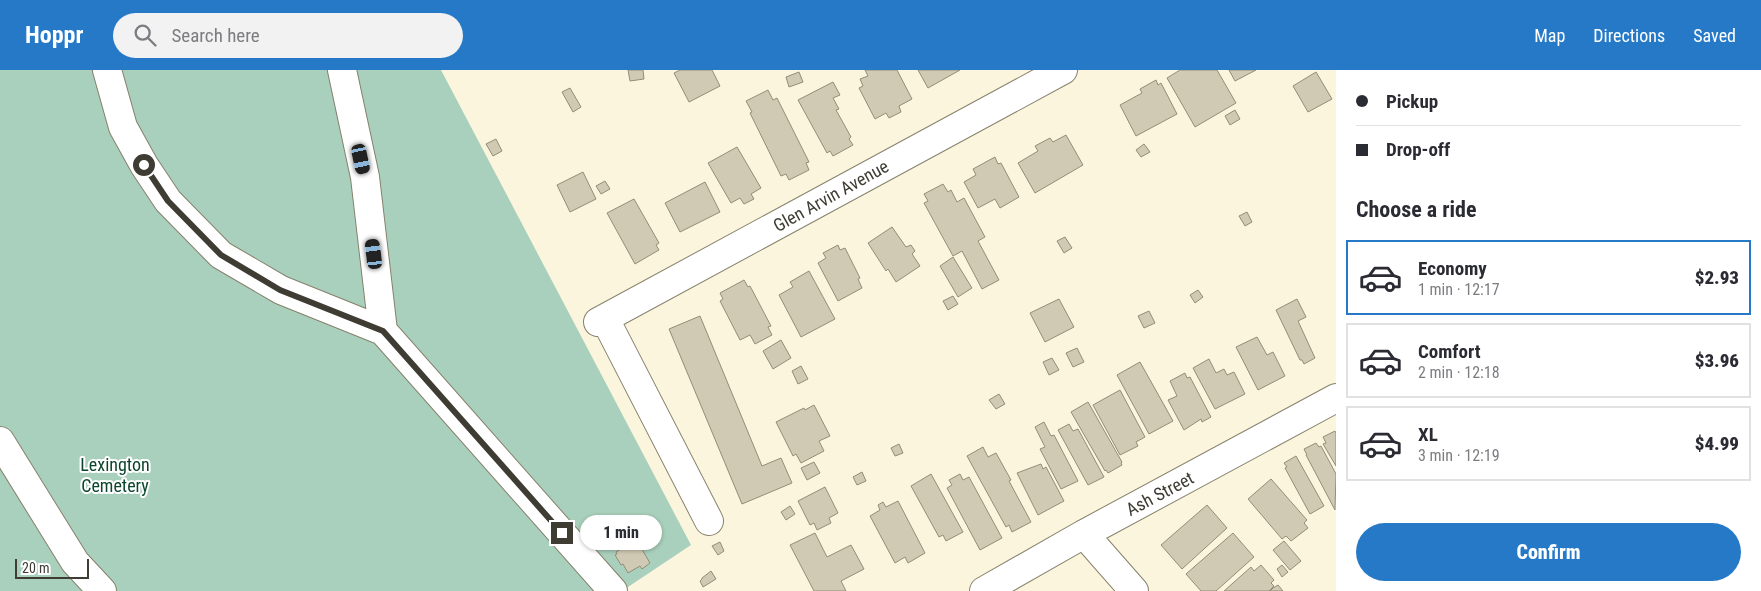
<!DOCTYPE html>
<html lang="en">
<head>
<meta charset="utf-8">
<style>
  :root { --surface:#fff; --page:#f2f2f3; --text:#2b2b33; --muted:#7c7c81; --line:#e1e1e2; --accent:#2579c7 }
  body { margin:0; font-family:"Roboto Condensed",sans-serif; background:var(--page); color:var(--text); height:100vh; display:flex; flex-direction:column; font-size:19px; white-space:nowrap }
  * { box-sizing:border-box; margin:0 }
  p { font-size:16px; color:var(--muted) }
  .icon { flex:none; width:28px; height:28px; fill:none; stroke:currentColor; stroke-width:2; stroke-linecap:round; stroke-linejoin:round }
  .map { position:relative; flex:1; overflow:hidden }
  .sheet { display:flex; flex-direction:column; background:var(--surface); width:425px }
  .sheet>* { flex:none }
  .top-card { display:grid; align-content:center; height:110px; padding:0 20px; background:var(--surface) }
  .scale { position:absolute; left:15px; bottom:12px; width:74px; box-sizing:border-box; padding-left:5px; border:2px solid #3e3c33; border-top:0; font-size:14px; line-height:18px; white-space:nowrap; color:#3e3c33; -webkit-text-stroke:4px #fff; paint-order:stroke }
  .end { position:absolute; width:22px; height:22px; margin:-11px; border:6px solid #3e3c33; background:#fff; box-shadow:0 0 0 2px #fff }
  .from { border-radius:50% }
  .bubble { position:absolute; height:35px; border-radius:18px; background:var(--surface); box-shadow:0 1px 4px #0004; font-size:16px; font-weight:800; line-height:35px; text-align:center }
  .car { position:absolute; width:15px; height:30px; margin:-15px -8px; border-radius:6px; box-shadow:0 0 4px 1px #0007; background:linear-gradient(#222 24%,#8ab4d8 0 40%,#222 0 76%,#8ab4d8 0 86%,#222 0) }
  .top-card b { display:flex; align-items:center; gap:18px; height:48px; font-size:19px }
  .top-card b+b { border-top:1px solid var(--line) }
  .top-card i { width:12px; height:12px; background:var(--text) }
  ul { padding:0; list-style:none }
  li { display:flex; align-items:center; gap:15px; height:75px; margin:0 10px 8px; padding:0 10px; border:2px solid var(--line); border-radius:0px }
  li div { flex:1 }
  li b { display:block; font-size:19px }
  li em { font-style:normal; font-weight:800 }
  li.active { border-color:var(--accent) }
  li>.icon { width:45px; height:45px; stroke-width:1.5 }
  h2 { padding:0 20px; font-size:22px; line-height:60px }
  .action { display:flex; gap:10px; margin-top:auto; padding:10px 20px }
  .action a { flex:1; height:58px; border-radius:30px; background:var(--accent); color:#fff; font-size:20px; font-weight:800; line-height:58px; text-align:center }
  header { display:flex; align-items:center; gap:30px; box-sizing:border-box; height:70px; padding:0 25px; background:var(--accent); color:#fff }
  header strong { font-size:24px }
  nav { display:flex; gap:28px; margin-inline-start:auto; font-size:18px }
  .search { width:350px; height:45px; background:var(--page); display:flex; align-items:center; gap:12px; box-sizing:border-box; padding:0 18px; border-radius:28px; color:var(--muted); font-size:19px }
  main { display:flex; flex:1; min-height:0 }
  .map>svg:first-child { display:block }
  .green { fill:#a9d0bc }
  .building { fill:#d0cab4; stroke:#938d78 }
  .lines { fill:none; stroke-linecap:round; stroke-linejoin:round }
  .minor-casing { stroke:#86816c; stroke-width:30 }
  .minor { stroke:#fff; stroke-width:28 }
  .route { stroke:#3e3c33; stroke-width:6 }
  .labels { text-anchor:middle; stroke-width:4; stroke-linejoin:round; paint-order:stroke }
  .street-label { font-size:18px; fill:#3e3c33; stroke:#fff }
  .park-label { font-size:18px; fill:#0d442f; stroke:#fff }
</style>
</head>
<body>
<header>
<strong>Hoppr</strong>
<div class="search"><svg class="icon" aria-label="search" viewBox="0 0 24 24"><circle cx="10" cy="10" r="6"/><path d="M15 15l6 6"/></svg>Search here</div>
<nav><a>Map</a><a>Directions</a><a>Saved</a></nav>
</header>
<main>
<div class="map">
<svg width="1336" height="521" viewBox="0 0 1336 521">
  <rect width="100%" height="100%" fill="#fbf5de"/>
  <path class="green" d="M0 0H441L691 475 622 521H0Z"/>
  <path class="building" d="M628 0H643L644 9 630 11Z
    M680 0H712L720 16 689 32 674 3Z
    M865 0H897L912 29 899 36 901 42 889 48 886 43 875 49 859 18 863 16 860 9 868 6Z
    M918 0H960L928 18Z
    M1180 0H1217L1236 33 1195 57 1167 8Z
    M1229 0H1256L1235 11Z
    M799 2 803 12 789 17 786 7Z
    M1316 2 1332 29 1308 42 1293 16Z
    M1156 10 1158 15 1161 13 1177 44 1136 66 1120 35 1142 23 1140 19Z
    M833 12 840 25 833 28 839 39 836 40 851 67 849 69 853 75 833 86 830 81 827 83 798 30Z
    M570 18 581 37 573 42 562 22Z
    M768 20 773 30 777 28 809 92 806 93 809 100 789 110 786 104 781 106 750 43 752 42 746 31Z
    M1235 40 1240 49 1230 55 1225 46Z
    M1066 65 1083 95 1035 123 1018 93 1038 81 1035 76 1050 68 1053 72Z
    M496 69 502 81 493 86 486 74Z
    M1144 74 1150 82 1141 87 1136 80Z
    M737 77 761 118 751 124 754 129 744 134 740 128 731 133 708 93Z
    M995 87 998 94 1001 93 1019 127 1000 138 995 129 978 138 964 112 976 105 973 99Z
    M583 102 596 129 570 142 557 115Z
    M605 111 610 119 601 124 596 116Z
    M705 112 720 142 680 162 665 133Z
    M943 114 948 122 951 120 957 132 964 128 985 167 978 171 999 210 982 219 962 181 953 186 924 133 928 131 924 124Z
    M634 129 659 173 656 175 659 180 635 194 607 143Z
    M1247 142 1252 152 1245 156 1239 146Z
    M892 157 906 177 911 175 915 181 912 184 920 196 896 212 888 199 886 201 868 173Z
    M1065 167 1072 178 1064 183 1057 171Z
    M838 175 840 180 845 178 860 208 858 209 862 218 838 231 818 193 826 188 823 183Z
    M953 187 972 218 958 227 940 196Z
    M809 201 835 249 801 267 779 225 793 217 790 212Z
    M744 210 748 217 750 216 771 256 768 257 772 265 755 274 750 265 740 270 720 231 723 229 720 223Z
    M1198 220 1203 227 1195 233 1190 225Z
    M953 226 958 234 948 240 943 231Z
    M1059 229 1074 257 1045 272 1030 243Z
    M1297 229 1306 247 1298 251 1315 288 1304 294 1302 290H1300L1276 240Z
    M1149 241 1155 253 1144 258 1138 246Z
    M700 246 762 396 781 388 792 413 742 434 669 259Z
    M1257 267 1267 285 1273 282 1285 306 1258 320 1236 277Z
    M781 270 791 288 773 299 763 281Z
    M1077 278 1084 292 1073 297 1066 283Z
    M1052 288 1059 300 1049 305 1043 292Z
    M1209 289 1216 303 1224 299 1227 305 1234 302 1245 324 1215 339 1193 298Z
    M1140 292 1173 351 1149 364 1117 305Z
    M801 296 808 309 798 314 792 301Z
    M1185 303 1187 308 1190 307 1211 347 1202 352 1201 349 1184 360 1168 330 1177 326 1170 311Z
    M1120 320 1145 367 1136 372 1138 376 1120 385 1093 335Z
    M999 324 1005 334 996 339 989 330Z
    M1088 332 1122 392 1121 393 1122 395 1108 403 1106 400 1105 401 1071 342Z
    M814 335 830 366 819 371 824 381 801 393 796 384 793 386 776 352 804 338 805 340Z
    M1044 352 1051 366 1054 365 1078 411 1061 419 1041 381 1040 379 1045 377 1035 357Z
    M1069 354 1073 361 1078 359 1104 407 1088 415 1058 360Z
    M1335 361 1336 363V396L1323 374 1326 373 1323 367Z
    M1316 373 1319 377 1321 376 1336 404 1335 440 1306 385H1307L1304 379Z
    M899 374 903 383 895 386 891 378Z
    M983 377 988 387 996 383 1011 410 1009 411 1031 452 1012 462 1009 455 1006 457 967 386Z
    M1296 386 1324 436 1310 444 1285 398 1287 397 1284 393Z
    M814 392 820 403 807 410 801 398Z
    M1041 394 1043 399 1046 397 1064 431 1038 445 1017 403Z
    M862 402 866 411 857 415 853 407Z
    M931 404 963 462 946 471 943 465 939 467 911 416Z
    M960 404 963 410 969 407 1002 468 980 480 947 418 952 415 949 410Z
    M1271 409 1307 450 1304 453 1308 458 1291 471 1286 466 1282 469 1248 429Z
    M825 417 838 443 829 448 831 453 817 460 814 453 810 455 798 431Z
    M898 431 925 483 908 493 905 487 895 493 870 446 880 440 878 435 883 432 886 437Z
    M1207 435 1227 458 1182 499 1161 475Z
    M790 436 795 444 786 450 781 442Z
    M815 463 827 487 851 475 864 499 841 511 846 521H814L790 475Z
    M1233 463 1254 487 1216 521H1201L1186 504Z
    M636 469 650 493 642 499 640 496 628 503 623 494 621 495 615 485 617 484 616 482Z
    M1284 471 1301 491 1290 500 1273 480Z
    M720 472 724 481 718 485 712 476Z
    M1261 495 1274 510 1271 513 1274 516 1269 521H1224L1251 497 1254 501Z
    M1282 495 1288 502 1282 507 1277 499Z
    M711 501 716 509 703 517 700 511 702 509V508Z
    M1278 515 1283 521H1270L1273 518Z"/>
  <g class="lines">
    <defs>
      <path id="minor" d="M107 0 123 57 144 95 168 131 221 185 281 220 383 261
        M342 0 365 107 383 261 613 521
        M605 249 709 451
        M598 252 1063 0
        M0 371 75 492 102 521
        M1084 464 1134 521
        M984 521 1084 464 1336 328"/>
    </defs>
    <use href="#minor" class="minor-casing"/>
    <use href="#minor" class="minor"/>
  </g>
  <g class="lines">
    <path class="route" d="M144 95 168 131 221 185 280 220 383 261 562 463"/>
  </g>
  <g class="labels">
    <g class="street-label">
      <text transform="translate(831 126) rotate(-29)" y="6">Glen Arvin Avenue</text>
      <text transform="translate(1160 424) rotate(-28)" y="6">Ash Street</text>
    </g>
    <g class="park-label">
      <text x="115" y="401">Lexington<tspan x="115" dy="21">Cemetery</tspan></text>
    </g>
  </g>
</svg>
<div class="scale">20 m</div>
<i class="end from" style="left:144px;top:95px"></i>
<i class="end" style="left:562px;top:463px"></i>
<div class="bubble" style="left:580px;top:445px;width:82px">1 min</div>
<i class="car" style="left:361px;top:89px;rotate:168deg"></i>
<i class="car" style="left:374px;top:184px;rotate:353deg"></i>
</div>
<section class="sheet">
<div class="top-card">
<b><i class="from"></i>Pickup</b>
<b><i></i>Drop-off</b>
</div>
<h2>Choose a ride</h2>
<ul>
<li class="active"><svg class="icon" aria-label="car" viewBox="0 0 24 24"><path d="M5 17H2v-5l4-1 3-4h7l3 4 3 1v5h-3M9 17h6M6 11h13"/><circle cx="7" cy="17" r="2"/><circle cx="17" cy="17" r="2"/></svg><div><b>Economy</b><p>1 min · 12:17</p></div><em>$2.93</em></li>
<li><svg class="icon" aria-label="car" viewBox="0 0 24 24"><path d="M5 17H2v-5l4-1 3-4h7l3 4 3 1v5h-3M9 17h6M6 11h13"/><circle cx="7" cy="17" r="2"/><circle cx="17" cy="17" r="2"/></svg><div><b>Comfort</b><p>2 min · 12:18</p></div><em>$3.96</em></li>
<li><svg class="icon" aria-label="car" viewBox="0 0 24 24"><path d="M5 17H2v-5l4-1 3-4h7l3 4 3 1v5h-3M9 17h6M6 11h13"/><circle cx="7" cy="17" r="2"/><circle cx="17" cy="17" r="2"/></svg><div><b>XL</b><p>3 min · 12:19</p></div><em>$4.99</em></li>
</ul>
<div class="action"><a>Confirm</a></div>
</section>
</main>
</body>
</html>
